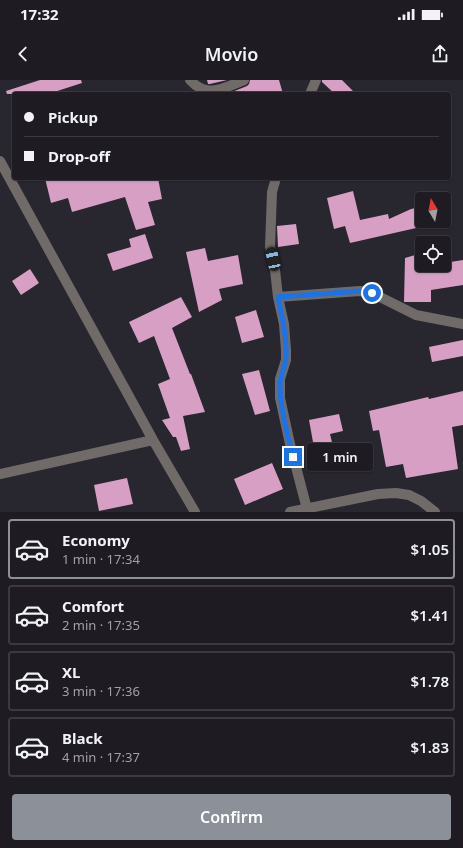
<!DOCTYPE html>
<html lang="en">
<head>
<meta charset="utf-8">
<style>
  :root { --surface:#1e1c22; --page:#26252a; --text:#f1f3f6; --muted:#a1a1a5; --line:#3c3a40; --accent:#8c9099 }
  body { margin:0; font-family:"Noto Sans",sans-serif; background:var(--page); color:var(--text); height:100vh; display:flex; flex-direction:column; font-size:15px; white-space:nowrap }
  * { box-sizing:border-box; margin:0 }
  p { font-size:13px; color:var(--muted) }
  .icon { flex:none; width:22px; height:22px; fill:none; stroke:currentColor; stroke-width:2; stroke-linecap:round; stroke-linejoin:round }
  .map { position:relative; height:432px; overflow:hidden }
  .sheet { display:flex; flex-direction:column; background:var(--surface); flex:1 }
  .sheet>* { flex:none }
  .hud { position:absolute; left:12px; top:12px; width:439px; height:88px; border-radius:4px; box-shadow:0 1px 3px #0004,0 0 0 1px var(--line); display:grid; align-content:center; height:88px; padding:0 12px; background:var(--surface) }
  .needle { width:26px; rotate:350deg }
  .controls { position:absolute; left:415px; top:112px; display:grid; gap:8px }
  .controls a { display:grid; place-items:center; width:36px; height:36px; border-radius:4px; background:var(--surface); box-shadow:0 1px 3px #0004,0 0 0 1px var(--line); font-size:20px }
  .end { position:absolute; width:18px; height:18px; margin:-9px; border:5px solid #1a73e8; background:#fff; box-shadow:0 0 0 2px #fff }
  .from { border-radius:50% }
  .bubble { position:absolute; height:28px; border-radius:4px; background:var(--surface); box-shadow:0 1px 3px #0004,0 0 0 1px var(--line); font-size:13px; font-weight:600; line-height:28px; text-align:center }
  .car { position:absolute; width:12px; height:24px; margin:-12px -6px; border-radius:5px; box-shadow:0 0 3px 1px #0007; background:linear-gradient(#222 24%,#8ab4d8 0 40%,#222 0 76%,#8ab4d8 0 86%,#222 0) }
  .hud b { display:flex; align-items:center; gap:14px; height:38px; font-size:15px }
  .hud b+b { border-top:1px solid var(--line) }
  .hud i { width:10px; height:10px; background:var(--text) }
  ul { padding:7px 0 0; list-style:none }
  li { display:flex; align-items:center; gap:12px; height:60px; margin:0 8px 6px; padding:0 4px; border:2px solid var(--line); border-radius:4px }
  li div { flex:1 }
  li b { display:block; font-size:15px }
  li em { font-style:normal; font-weight:600 }
  li.current { border-color:var(--accent) }
  li>.icon { width:36px; height:36px; stroke-width:1.5 }
  .action { display:flex; gap:8px; margin-top:auto; padding:8px 12px }
  .action a { flex:1; height:46px; border-radius:4px; background:var(--accent); color:#fff; font-size:16px; font-weight:600; line-height:46px; text-align:center }
  .status { display:flex; justify-content:space-between; align-items:center; height:28px; padding:0 20px; background:var(--surface); direction:ltr }
  .status svg { height:11px; fill:currentColor }
  header { display:flex; justify-content:space-between; align-items:center; height:52px; padding:0 12px; background:var(--surface); font-size:18px; font-weight:600 }
  .map>svg:first-child { display:block }
  .building { fill:#d89fc5 }
  .lines { fill:none; stroke-linecap:round; stroke-linejoin:round }
  .street { stroke:#706b69; stroke-width:10 }
  .route { stroke:#1a73e8; stroke-width:5 }
</style>
</head>
<body>
<div class="status"><b>17:32</b><svg viewBox="0 0 49 12"><path d="M0 12V9h3v3zM5 12V6h3v6zM10 12V3h3v9zM15 12V0h3v12zM26 1h20v11H26zM47 4h2v5h-2z"/></svg></div>
<header><svg class="icon" aria-label="back" viewBox="0 0 24 24"><path d="M15 5l-7 7 7 7"/></svg>Movio<svg class="icon" aria-label="share" viewBox="0 0 24 24"><path d="M12 15V3M7 8l5-5 5 5M5 13v7h14v-7"/></svg></header>
<div class="map">
<svg width="463" height="432" viewBox="0 0 463 432">
  <rect width="100%" height="100%" fill="#28262e"/>
  <path class="building" d="M40 0H81L82 3 48 14H7L6 11Z
    M207 0H227L210 4H208Z
    M250 0H279L283 14H227L247 6 249 4Z
    M322 0H342L356 14H335L322 2Z
    M45 98H158L162 119 148 122 155 145 136 150 125 117 72 132 68 118 51 123Z
    M353 111 360 140 388 134 389 139 411 129 421 127 422 141H424L425 146 350 163 345 146 334 149 327 118Z
    M296 144 299 164 278 167 277 146Z
    M145 154 153 178 113 191 107 174 131 167 129 159Z
    M205 168 208 181 238 175 243 204 219 209 222 220 199 232 186 172Z
    M422 173V185H444V183L463 180V205L431 210V222H404L405 178Z
    M30 189 39 203 21 215 12 201Z
    M181 217 192 237 172 248 190 294H191L205 332 183 336 190 369 181 371 176 357H173L162 340 170 338 158 304 170 299 154 256 139 263 129 242Z
    M256 230 264 257 242 263 235 237Z
    M463 260V276L432 282 429 267Z
    M259 290 270 331 255 335 242 294Z
    M463 311V345L452 347 458 389 406 398 403 384 386 387 379 350 373 351 369 331 428 317 429 319Z
    M339 334 343 351 330 354 336 379 315 383 311 362H313L309 340Z
    M272 383 283 409 245 425 234 399Z
    M127 398 133 424 99 431 94 405Z"/>
  <g class="lines">
    <path class="street" d="M190 0C207 19 224 8 244 0
      M310 14 316 0
      M0 81 153 360 195 432
      M276 98 272 112 270 167 275 190 278 217 284 244 286 270V280L280 299V318L290 364 307 429
      M278 217 360 211 372 213 416 235 463 244
      M0 394 153 360
      M290 432 378 414 396 413 409 415 421 421 435 432"/>
  </g>
  <g class="lines">
    <path class="route" d="M293 377C288 357 280 329 280 308 279 297 285 288 286 278 287 257 282 237 278 217L360 211 372 213"/>
  </g>
</svg>
<div class="controls">
<a><svg class="needle" viewBox="-14 -14 28 28"><path d="M0-13l5 13h-10z" fill="#e53935"/><path d="M0 13l5-13h-10z" fill="#a1a1a5"/></svg></a>
<a><svg class="icon" aria-label="locate" viewBox="0 0 24 24"><circle cx="12" cy="12" r="6"/><path d="M12 2v4M12 18v4M2 12h4M18 12h4"/></svg></a>
</div>
<i class="end from" style="left:372px;top:213px"></i>
<i class="end" style="left:293px;top:377px"></i>
<div class="bubble" style="left:307px;top:363px;width:66px">1 min</div>
<i class="car" style="left:273px;top:179px;rotate:348deg"></i>
<div class="hud">
<b><i class="from"></i>Pickup</b>
<b><i></i>Drop-off</b>
</div>
</div>
<section class="sheet">
<ul>
<li class="current"><svg class="icon" aria-label="car" viewBox="0 0 24 24"><path d="M5 17H2v-5l4-1 3-4h7l3 4 3 1v5h-3M9 17h6M6 11h13"/><circle cx="7" cy="17" r="2"/><circle cx="17" cy="17" r="2"/></svg><div><b>Economy</b><p>1 min · 17:34</p></div><em>$1.05</em></li>
<li><svg class="icon" aria-label="car" viewBox="0 0 24 24"><path d="M5 17H2v-5l4-1 3-4h7l3 4 3 1v5h-3M9 17h6M6 11h13"/><circle cx="7" cy="17" r="2"/><circle cx="17" cy="17" r="2"/></svg><div><b>Comfort</b><p>2 min · 17:35</p></div><em>$1.41</em></li>
<li><svg class="icon" aria-label="car" viewBox="0 0 24 24"><path d="M5 17H2v-5l4-1 3-4h7l3 4 3 1v5h-3M9 17h6M6 11h13"/><circle cx="7" cy="17" r="2"/><circle cx="17" cy="17" r="2"/></svg><div><b>XL</b><p>3 min · 17:36</p></div><em>$1.78</em></li>
<li><svg class="icon" aria-label="car" viewBox="0 0 24 24"><path d="M5 17H2v-5l4-1 3-4h7l3 4 3 1v5h-3M9 17h6M6 11h13"/><circle cx="7" cy="17" r="2"/><circle cx="17" cy="17" r="2"/></svg><div><b>Black</b><p>4 min · 17:37</p></div><em>$1.83</em></li>
</ul>
<div class="action"><a>Confirm</a></div>
</section>
</body>
</html>
